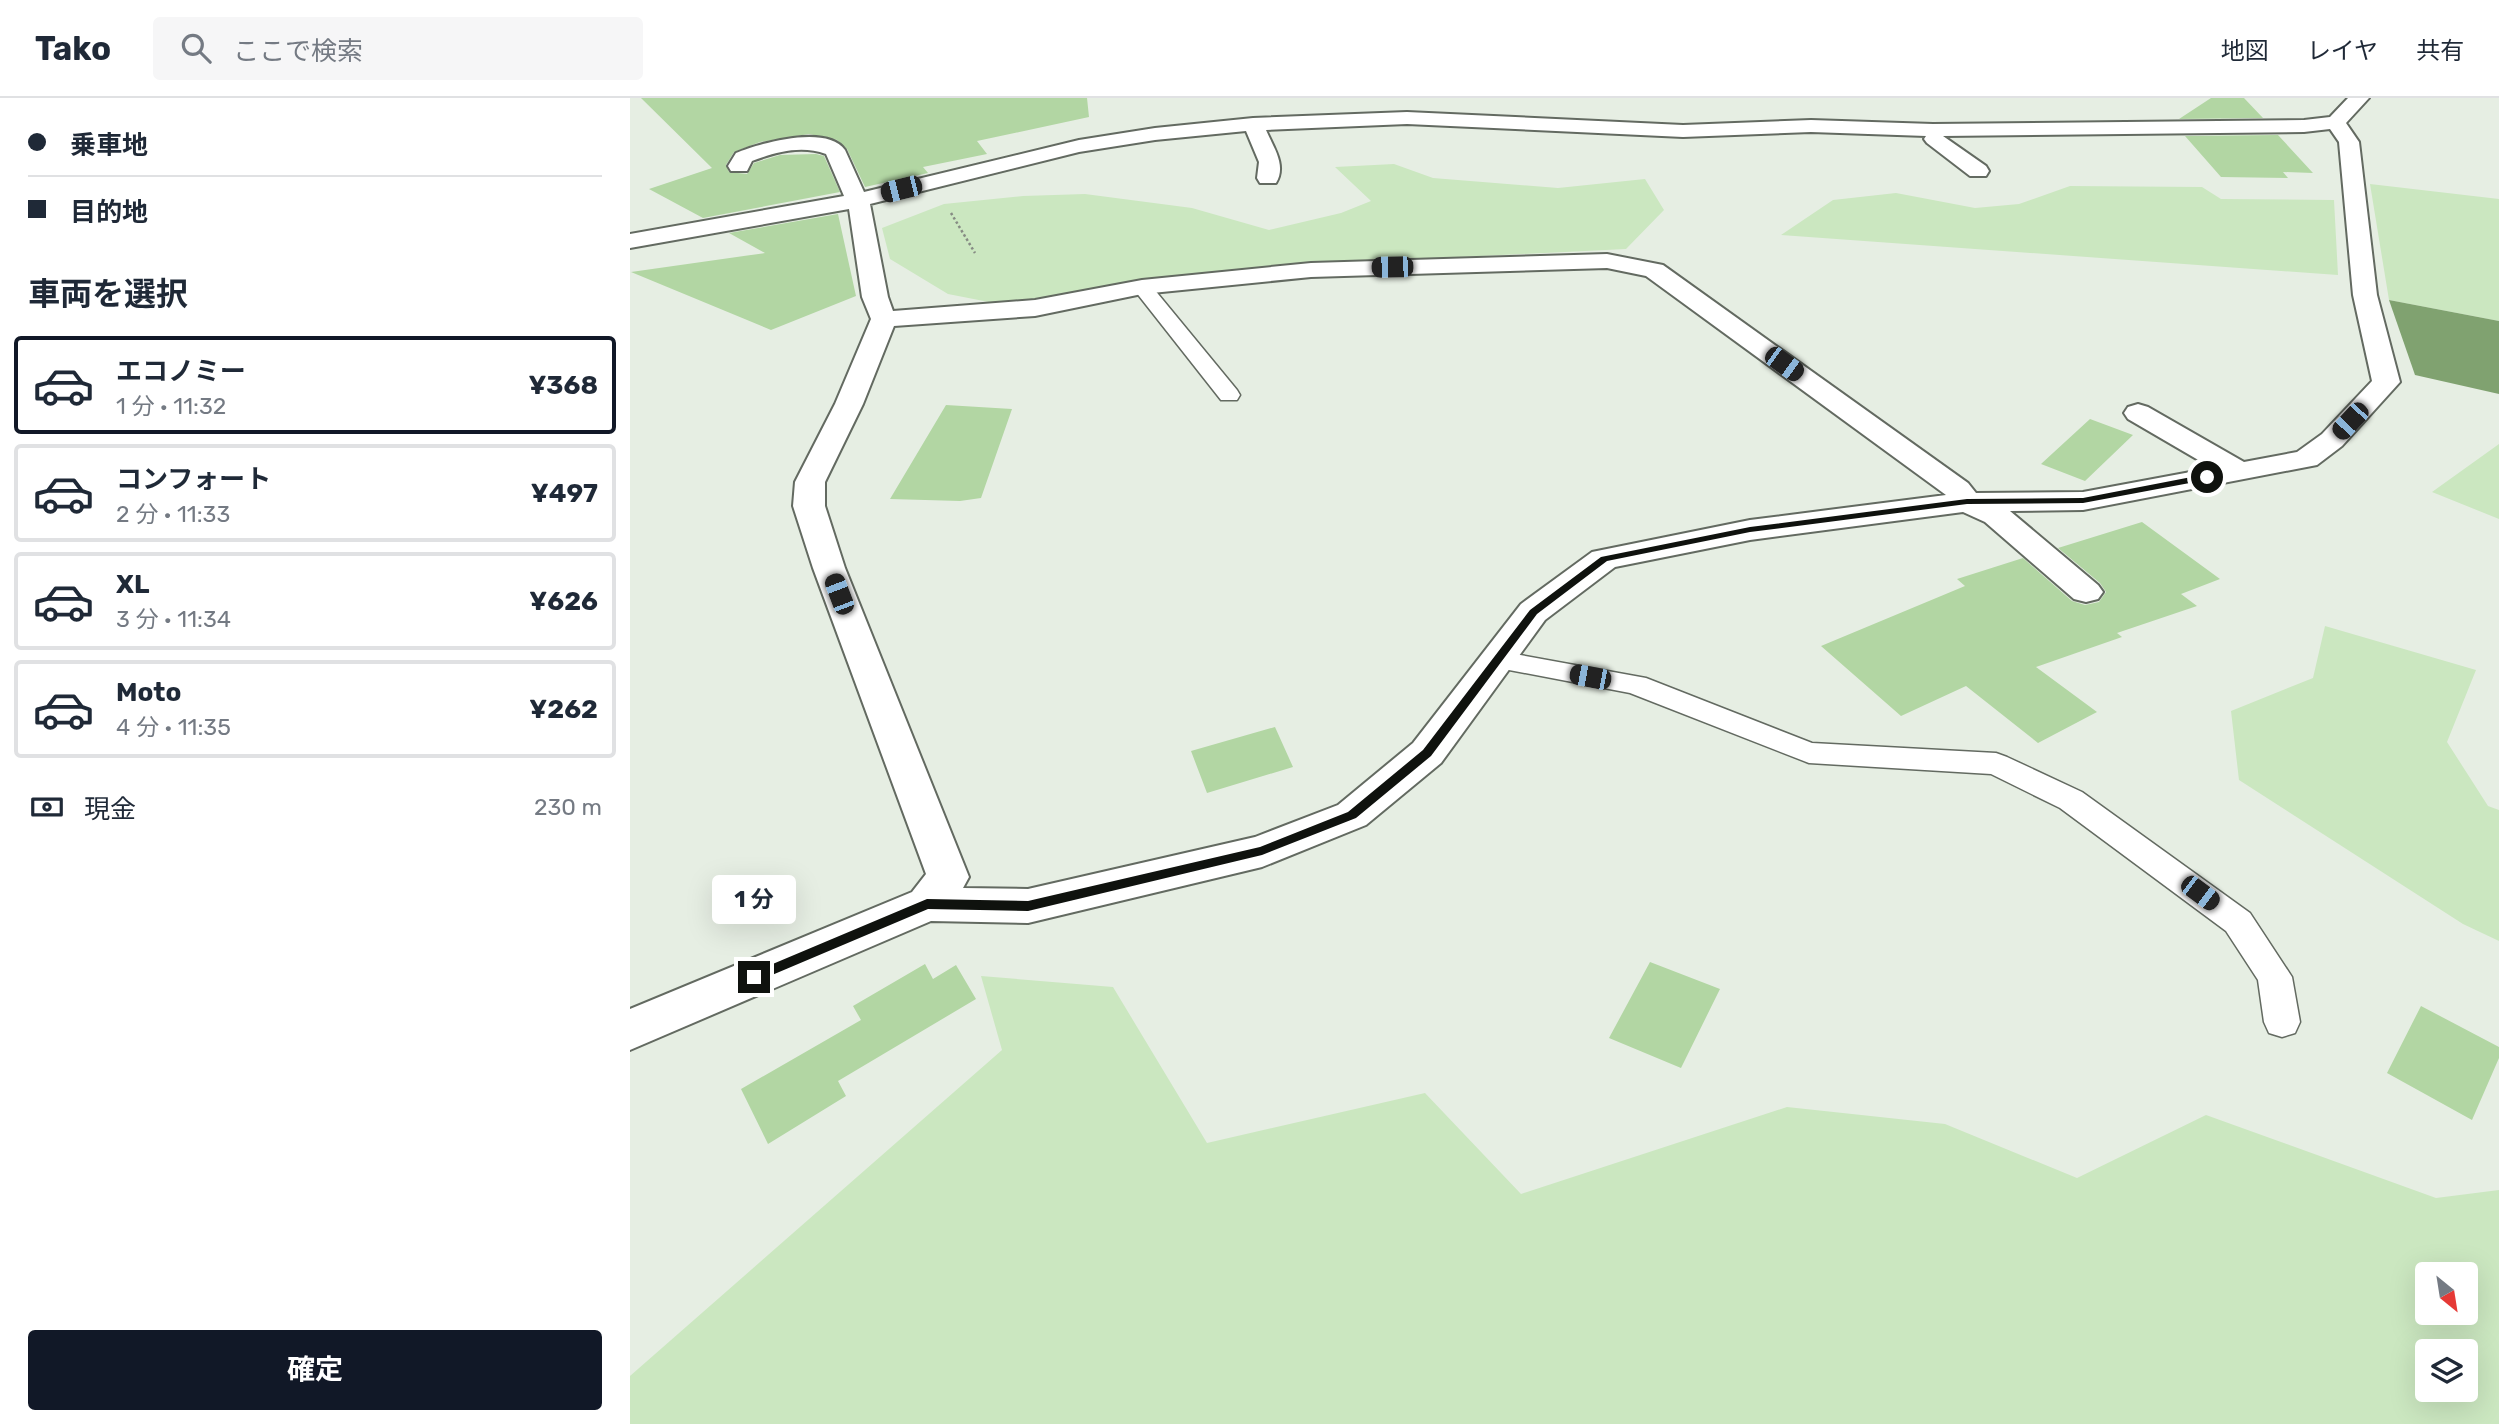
<!DOCTYPE html>
<html lang="ja">
<head>
<meta charset="utf-8">
<style>
  :root { --surface:#fff; --page:#f6f6f7; --text:#1f2937; --muted:#747a83; --line:#e0e1e3; --accent:#111827 }
  body { margin:0; font-family:Rubik,"Noto Sans JP",sans-serif; background:var(--page); color:var(--text); height:100vh; display:flex; flex-direction:column; font-size:26px; white-space:nowrap }
  * { box-sizing:border-box; margin:0 }
  p { font-size:23px; color:var(--muted) }
  .icon { flex:none; width:38px; height:38px; fill:none; stroke:currentColor; stroke-width:2; stroke-linecap:round; stroke-linejoin:round }
  .map { position:relative; flex:1; overflow:hidden }
  .details { display:flex; flex-direction:column; background:var(--surface); width:630px }
  .details>* { flex:none }
  .top-card { display:grid; align-content:center; height:154px; padding:0 28px; background:var(--surface) }
  .needle { width:46px; rotate:150deg }
  .tools { position:absolute; left:1785px; top:1164px; display:grid; gap:14px }
  .tools a { display:grid; place-items:center; width:63px; height:63px; border-radius:7px; background:var(--surface); box-shadow:0 7px 28px #0002; font-size:35px }
  .end { position:absolute; width:32px; height:32px; margin:-16px; border:9px solid #0f120e; background:#fff; box-shadow:0 0 0 4px #fff }
  .from { border-radius:50% }
  .bubble { position:absolute; height:49px; border-radius:7px; background:var(--surface); box-shadow:0 7px 28px #0002; font-size:23px; font-weight:700; line-height:49px; text-align:center }
  .car { position:absolute; width:21px; height:42px; margin:-21px -10px; border-radius:9px; box-shadow:0 0 5px 2px #0007; background:linear-gradient(#222 24%,#8ab4d8 0 40%,#222 0 76%,#8ab4d8 0 86%,#222 0) }
  .top-card b { display:flex; align-items:center; gap:24px; height:66px; font-size:26px }
  .top-card b+b { border-top:2px solid var(--line) }
  .top-card i { width:18px; height:18px; background:var(--text) }
  ul { padding:0; list-style:none }
  li { display:flex; align-items:center; gap:21px; height:98px; margin:0 14px 10px; padding:0 14px; border:4px solid var(--line); border-radius:7px }
  li div { flex:1 }
  li b { display:block; font-size:26px }
  li em { font-style:normal; font-weight:700 }
  li.active { border-color:var(--accent) }
  li>.icon { width:63px; height:63px; stroke-width:1.5 }
  h2 { padding:0 28px; font-size:32px; line-height:84px }
  .pay { display:flex; align-items:center; gap:18px; height:77px; padding:0 28px; font-size:26px }
  .pay p { margin-inline-start:auto }
  .primary-button { display:flex; gap:14px; margin-top:auto; padding:14px 28px }
  .primary-button a { flex:1; height:80px; border-radius:7px; background:var(--accent); color:#fff; font-size:28px; font-weight:700; line-height:80px; text-align:center }
  header { display:flex; align-items:center; gap:42px; box-sizing:border-box; height:98px; padding:0 35px; background:var(--surface); border-bottom:2px solid var(--line) }
  header strong { font-size:33px }
  nav { display:flex; gap:38px; margin-inline-start:auto; font-size:24px }
  .search { width:490px; height:63px; background:var(--page); display:flex; align-items:center; gap:18px; box-sizing:border-box; padding:0 24px; border-radius:7px; color:var(--muted); font-size:26px }
  main { display:flex; flex:1; min-height:0 }
  .map>svg:first-child { display:block }
  .green { fill:#cbe7c0; fill-rule:evenodd }
  .water { fill:#80a270 }
  .building { fill:#b2d6a3 }
  .lines { fill:none; stroke-linecap:round; stroke-linejoin:round }
  .service-casing { stroke:#636a61; stroke-width:3 }
  .minor-casing { stroke:#636a61; stroke-width:4 }
  .path { stroke:#868b83; stroke-width:2.5; stroke-dasharray:2.5 2.5; stroke-linecap:butt }
  .service { fill:#fff; fill-rule:evenodd }
  .minor { fill:#fff; fill-rule:evenodd }
  .route { fill:#0f120e }
</style>
</head>
<body>
<header>
<strong>Tako</strong>
<div class="search"><svg class="icon" aria-label="search" viewBox="0 0 24 24"><circle cx="10" cy="10" r="6"/><path d="M15 15l6 6"/></svg>ここで検索</div>
<nav><a>地図</a><a>レイヤ</a><a>共有</a></nav>
</header>
<main>
<section class="details">
<div class="top-card">
<b><i class="from"></i>乗車地</b>
<b><i></i>目的地</b>
</div>
<h2>車両を選択</h2>
<ul>
<li class="active"><svg class="icon" aria-label="car" viewBox="0 0 24 24"><path d="M5 17H2v-5l4-1 3-4h7l3 4 3 1v5h-3M9 17h6M6 11h13"/><circle cx="7" cy="17" r="2"/><circle cx="17" cy="17" r="2"/></svg><div><b>エコノミー</b><p>1 分 · 11:32</p></div><em>¥368</em></li>
<li><svg class="icon" aria-label="car" viewBox="0 0 24 24"><path d="M5 17H2v-5l4-1 3-4h7l3 4 3 1v5h-3M9 17h6M6 11h13"/><circle cx="7" cy="17" r="2"/><circle cx="17" cy="17" r="2"/></svg><div><b>コンフォート</b><p>2 分 · 11:33</p></div><em>¥497</em></li>
<li><svg class="icon" aria-label="car" viewBox="0 0 24 24"><path d="M5 17H2v-5l4-1 3-4h7l3 4 3 1v5h-3M9 17h6M6 11h13"/><circle cx="7" cy="17" r="2"/><circle cx="17" cy="17" r="2"/></svg><div><b>XL</b><p>3 分 · 11:34</p></div><em>¥626</em></li>
<li><svg class="icon" aria-label="car" viewBox="0 0 24 24"><path d="M5 17H2v-5l4-1 3-4h7l3 4 3 1v5h-3M9 17h6M6 11h13"/><circle cx="7" cy="17" r="2"/><circle cx="17" cy="17" r="2"/></svg><div><b>Moto</b><p>4 分 · 11:35</p></div><em>¥262</em></li>
</ul>
<div class="pay"><svg class="icon" aria-label="cash" viewBox="0 0 24 24"><path d="M3 7h18v10H3z"/><circle cx="12" cy="12" r="2"/></svg>現金<p>230 m</p></div>
<div class="primary-button"><a>確定</a></div>
</section>
<div class="map">
<svg width="1869" height="1326" viewBox="0 0 1869 1326">
  <rect width="100%" height="100%" fill="#e6eee3"/>
  <path class="green" d="M764 66 803 80 928 90 1015 81 1034 112 996 151 686 166 369 206 318 196 260 161 252 130 314 106 393 98 455 96 562 110 639 132 711 115 741 103 705 69Z
    M1740 86 1869 101V223L1759 202Z
    M1440 88 1572 89 1591 101 1704 102 1708 177 1151 137 1203 102 1266 95 1345 110 1389 106Z
    M1869 346V421L1802 394Z
    M1695 528 1846 572 1817 644 1858 708 1869 712V843L1833 826 1609 682 1601 613 1683 580Z
    M351 878 483 889 577 1045 795 995 891 1096 1157 1009 1315 1026 1447 1080 1576 1017 1806 1100 1869 1092V1326H0V1278L372 952ZM1797 1176H1836V1214H1797ZM1797 1253H1836V1292H1797Z"/>
  <path class="water" d="M1759 202 1869 223V296L1785 277Z"/>
  <path class="building" d="M11 0H457L459 19 347 43 357 56 293 69 298 75 235 89 217 51 207 42 179 36 130 44 104 54 96 67 99 74 117 76 124 65 150 57 186 56 194 58 210 94 73 120 19 91 82 70Z
    M1581 0H1614L1633 20 1549 21Z
    M1648 37 1683 75 1653 74 1658 80 1591 79 1555 38Z
    M208 116 226 198 141 232 1 174 135 155 99 135Z
    M316 307 382 311 351 400 330 403 260 401Z
    M1460 321 1503 337 1455 383 1411 366Z
    M1512 424 1590 481 1551 496 1567 508 1487 535 1492 539 1406 569 1467 614 1408 645 1336 588 1271 618 1191 548 1335 488 1327 481 1393 460 1442 503 1455 507 1469 504 1476 494 1470 485 1428 450Z
    M645 629 663 669 577 695 561 653Z
    M1020 864 1090 891 1051 970 979 940Z
    M295 866 303 881 326 867 346 901 208 983 216 998 138 1046 111 991 231 922 223 908Z
    M1791 908 1869 949V960L1842 1022 1757 975Z"/>
  <g class="lines">
    <defs>
      <path id="service" d="M512 183 519 185 607 292 610 297 607 302H591L502 189Z
        M868 553 1016 580 1182 645 1366 655 1377 659 1452 694 1620 815 1662 879 1670 924 1665 935 1652 939 1639 935 1634 924 1628 882 1596 833 1430 710 1361 676 1179 665 1000 595 858 568 854 562 858 556Z"/>
      <path id="minor" d="M1718 0H1739L1716 25 1729 44 1747 197 1770 284 1712 348 1687 367 1453 412 1380 413 1468 487 1473 494 1468 501 1456 504 1444 501 1355 424 1333 414 1120 442 985 469 915 522 811 665 736 727 632 769 398 825 301 823 0 952V911L282 794 296 776 183 470 163 408 165 384 205 306 241 221 232 199 219 111 0 150V136L214 98 196 56C171 47 146 54 122 63L117 73H101L98 68 106 55C130 45 197 26 215 52L234 94 449 42 525 30 623 20 777 14 1053 27 1181 22 1303 26 1674 22 1700 19ZM777 26 1053 39 1181 34 1296 38 1294 41 1297 45 1340 78H1356L1359 73 1356 68 1313 38 1674 34 1700 31 1709 44 1723 197 1742 283 1692 336 1667 354 1614 364 1518 309 1508 306 1498 309 1494 315 1498 321 1582 370 1453 394 1346 395 1338 385 1033 167 977 156 681 165 512 182 405 202 263 213 258 199 240 106 449 54 525 42 616 33 629 64 627 80 630 85H646C657 67 643 49 636 32ZM977 170 1016 178 1316 397 1120 422 962 454 891 506 783 645 708 707 625 739 398 791 333 790 339 779 215 470 195 408V384L233 306 264 228 405 218 512 196 681 179Z"/>
    </defs>
    <use href="#service" class="service-casing"/>
    <use href="#minor" class="minor-casing"/>
    <path class="path" d="M321 115 345 155"/>
    <use href="#service" class="service"/>
    <use href="#minor" class="minor"/>
  </g>
  <path class="route" d="M1577 376 1581 377V381L1453 405 1337 406 1120 434 977 463 907 516 801 658 726 720 632 757 398 813 298 811 128 883H119L117 879 119 876 297 801 398 803 630 749 718 714 793 652 900 512 971 459 1120 429 1337 401 1453 400Z"/>
</svg>
<div class="tools">
<a><svg class="needle" viewBox="-14 -14 28 28"><path d="M0-13l5 13h-10z" fill="#e53935"/><path d="M0 13l5-13h-10z" fill="#747a83"/></svg></a>
<a><svg class="icon" aria-label="layers" viewBox="0 0 24 24"><path d="M12 4l9 5-9 5-9-5zM3 14l9 5 9-5"/></svg></a>
</div>
<i class="end from" style="left:1577px;top:379px"></i>
<i class="end" style="left:124px;top:879px"></i>
<div class="bubble" style="left:82px;top:777px;width:84px">1 分</div>
<i class="car" style="left:271px;top:91px;rotate:256deg"></i>
<i class="car" style="left:762px;top:169px;rotate:269deg"></i>
<i class="car" style="left:1154px;top:266px;rotate:126deg"></i>
<i class="car" style="left:1720px;top:323px;rotate:223deg"></i>
<i class="car" style="left:209px;top:496px;rotate:339deg"></i>
<i class="car" style="left:960px;top:579px;rotate:281deg"></i>
<i class="car" style="left:1570px;top:795px;rotate:127deg"></i>
</div>
</main>
</body>
</html>
